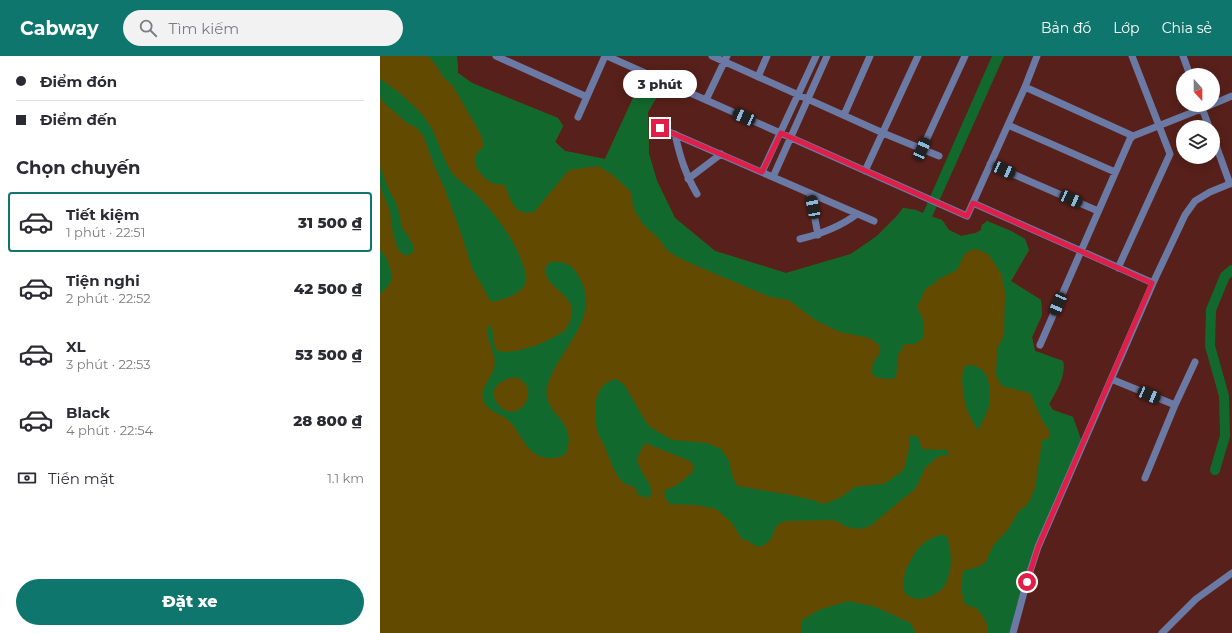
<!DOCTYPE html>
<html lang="vi">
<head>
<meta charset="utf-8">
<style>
  :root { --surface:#fff; --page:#f2f2f3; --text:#2b2b33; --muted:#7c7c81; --line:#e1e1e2; --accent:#0f766e }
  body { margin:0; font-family:Montserrat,sans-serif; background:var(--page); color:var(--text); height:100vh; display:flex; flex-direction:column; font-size:15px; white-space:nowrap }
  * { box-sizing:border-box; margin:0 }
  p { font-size:13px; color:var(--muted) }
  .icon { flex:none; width:22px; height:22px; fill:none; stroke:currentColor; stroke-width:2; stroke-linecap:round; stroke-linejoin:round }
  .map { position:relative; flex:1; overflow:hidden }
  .sheet { display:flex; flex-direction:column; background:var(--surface); width:380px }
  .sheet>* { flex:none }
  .banner { display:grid; align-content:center; height:88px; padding:0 16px; background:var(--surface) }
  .needle { width:26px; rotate:159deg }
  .tools { position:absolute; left:796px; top:12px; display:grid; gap:8px }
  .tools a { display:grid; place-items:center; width:44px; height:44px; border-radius:50%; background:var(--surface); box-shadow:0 2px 10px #0003; font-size:20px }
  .end { position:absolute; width:18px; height:18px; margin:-9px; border:5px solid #e11d48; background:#fff; box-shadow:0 0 0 2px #fff }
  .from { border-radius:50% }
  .bubble { position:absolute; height:28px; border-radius:14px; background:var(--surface); box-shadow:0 2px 10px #0003; font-size:13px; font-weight:800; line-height:28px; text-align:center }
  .car { position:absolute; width:12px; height:24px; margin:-12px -6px; border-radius:5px; box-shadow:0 0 3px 1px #0007; background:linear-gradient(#222 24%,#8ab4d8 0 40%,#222 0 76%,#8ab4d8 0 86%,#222 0) }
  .banner b { display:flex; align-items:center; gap:14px; height:38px; font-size:15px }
  .banner b+b { border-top:1px solid var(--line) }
  .banner i { width:10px; height:10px; background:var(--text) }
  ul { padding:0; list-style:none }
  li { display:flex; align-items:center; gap:12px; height:60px; margin:0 8px 6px; padding:0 8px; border:2px solid transparent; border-radius:4px }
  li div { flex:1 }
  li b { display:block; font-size:15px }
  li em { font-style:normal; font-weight:800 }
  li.selected { border-color:var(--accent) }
  li>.icon { width:36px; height:36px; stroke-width:1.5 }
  h2 { padding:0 16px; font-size:18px; line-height:48px }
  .pay { display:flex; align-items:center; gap:10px; height:44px; padding:0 16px; font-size:15px }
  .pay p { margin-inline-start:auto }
  .primary-button { display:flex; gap:8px; margin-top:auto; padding:8px 16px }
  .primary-button a { flex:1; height:46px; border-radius:24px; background:var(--accent); color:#fff; font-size:16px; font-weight:800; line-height:46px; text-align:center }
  header { display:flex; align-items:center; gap:24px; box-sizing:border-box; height:56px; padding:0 20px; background:var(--accent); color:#fff }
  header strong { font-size:19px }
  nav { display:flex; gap:22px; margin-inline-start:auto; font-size:14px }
  .search { width:280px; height:36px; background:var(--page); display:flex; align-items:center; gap:10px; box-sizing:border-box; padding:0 14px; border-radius:22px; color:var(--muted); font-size:15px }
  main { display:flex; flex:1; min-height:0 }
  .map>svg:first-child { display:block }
  .green { fill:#624b00 }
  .water { fill:#12692e; fill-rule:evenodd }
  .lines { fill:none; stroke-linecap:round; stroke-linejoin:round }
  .river { stroke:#12692e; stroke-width:10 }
  .minor { stroke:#6b7aa4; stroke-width:7 }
  .route { stroke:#e11d48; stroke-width:5 }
</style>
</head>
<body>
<header>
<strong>Cabway</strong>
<div class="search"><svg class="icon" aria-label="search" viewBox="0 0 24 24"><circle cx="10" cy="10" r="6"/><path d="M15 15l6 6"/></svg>Tìm kiếm</div>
<nav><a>Bản đồ</a><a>Lớp</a><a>Chia sẻ</a></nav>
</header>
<main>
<section class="sheet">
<div class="banner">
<b><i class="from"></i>Điểm đón</b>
<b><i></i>Điểm đến</b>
</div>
<h2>Chọn chuyến</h2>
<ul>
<li class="selected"><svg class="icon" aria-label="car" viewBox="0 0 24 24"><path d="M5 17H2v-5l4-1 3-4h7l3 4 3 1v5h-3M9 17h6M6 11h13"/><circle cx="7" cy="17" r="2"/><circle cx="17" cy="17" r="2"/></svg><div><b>Tiết kiệm</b><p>1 phút · 22:51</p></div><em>31 500 ₫</em></li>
<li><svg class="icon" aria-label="car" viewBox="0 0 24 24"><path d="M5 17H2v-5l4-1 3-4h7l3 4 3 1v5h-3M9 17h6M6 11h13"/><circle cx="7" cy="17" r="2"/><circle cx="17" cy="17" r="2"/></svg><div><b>Tiện nghi</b><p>2 phút · 22:52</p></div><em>42 500 ₫</em></li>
<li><svg class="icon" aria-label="car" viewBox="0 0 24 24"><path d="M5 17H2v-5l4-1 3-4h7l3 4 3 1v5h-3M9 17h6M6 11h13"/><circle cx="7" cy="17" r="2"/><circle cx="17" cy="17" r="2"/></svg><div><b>XL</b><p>3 phút · 22:53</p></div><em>53 500 ₫</em></li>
<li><svg class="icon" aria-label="car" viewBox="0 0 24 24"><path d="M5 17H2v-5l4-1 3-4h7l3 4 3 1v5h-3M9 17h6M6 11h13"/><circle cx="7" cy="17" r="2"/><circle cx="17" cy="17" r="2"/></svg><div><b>Black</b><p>4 phút · 22:54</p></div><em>28 800 ₫</em></li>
</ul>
<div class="pay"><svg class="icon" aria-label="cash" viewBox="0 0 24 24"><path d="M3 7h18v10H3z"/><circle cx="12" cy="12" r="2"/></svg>Tiền mặt<p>1.1 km</p></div>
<div class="primary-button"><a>Đặt xe</a></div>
</section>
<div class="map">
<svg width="852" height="577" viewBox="0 0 852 577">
  <rect width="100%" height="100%" fill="#57201a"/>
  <path class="green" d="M0 0H77L78 17 92 27 178 62 183 70 175 86 185 95 225 103 260 27 278 39 268 56 269 98 277 125 295 162 335 195 406 217 471 198 497 180 517 160 523 152 536 154 547 159 562 164 569 174 581 180 596 177 601 174 602 169 607 165 631 175 645 183 649 194 631 225 661 244 662 259 652 281 655 295 683 305C686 321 676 335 669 348L673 354 693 361 631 577H0Z"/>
  <path class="water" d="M48 0H77L78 17 92 27 178 62 183 70 175 86 185 95 225 103 260 27 278 39 268 56 269 98 277 125 295 162 335 195 406 217 471 198 497 180 517 160 523 152 536 154 543 157 612 0H624L552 161 562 164 569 174 581 180 596 177 601 174 602 169 607 165 631 175 645 183 649 194 631 225 661 244 662 259 652 281 655 295 683 305C686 321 676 335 669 348L673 354 693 361 702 386 657 490 631 577H608C608 567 603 559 596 552 593 550 589 551 587 549 580 545 582 522 583 515L598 511 606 506 613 490 629 472 639 455 648 448 655 432 662 385 670 381 669 374 662 364 650 337 622 330 616 320 617 293 624 279 625 236 621 217 609 199 597 193 590 194 584 199 577 214 557 224 552 230 550 229 545 234 537 251 544 266 543 282 535 288H525L518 299 516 322 507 323 495 321 491 315 494 305 500 298 499 289 490 282 460 276 435 264 409 244 390 241 301 203 287 194 279 183 262 167 253 151 251 136 233 119 218 110 189 114 154 156C134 160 131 145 125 129 121 129 116 128 112 127 107 125 104 121 100 117 92 106 93 99 104 90L100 77 73 30 63 21 56 9Z
    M0 23C18 35 42 54 52 73 59 88 63 103 72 117 79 125 87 130 95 137 115 158 134 182 143 209 146 216 148 224 144 230 137 240 124 243 112 246L110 244 92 212 80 174 64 131 54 109 44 81 37 72 27 67 3 46 0 41Z
    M0 110 8 132 16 147 20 160 21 170 31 185 33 190V196C15 212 11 163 10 155 7 147 2 137 0 129 0 123 0 116 0 110Z
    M0 194C5 198 7 202 8 207 9 211 12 216 12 220 12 227 5 234 0 238Z
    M170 206C183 205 191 207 198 219 225 263 176 293 167 332 162 356 194 364 188 389 188 392 187 395 186 397 182 401 176 402 172 402 146 403 143 378 128 364 121 358 108 355 104 346 98 334 111 323 114 312 118 300 106 285 107 271L110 270 112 272 115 293C128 303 175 284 186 273 191 267 192 257 191 250 189 236 152 222 170 206ZM136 321C165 334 136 373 117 347 106 333 123 322 136 321Z
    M591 309C596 310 601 312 604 316 610 324 611 340 609 350 607 357 602 366 599 373L596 372C594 366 590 361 588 356 584 345 579 319 585 310Z
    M237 323 245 330 264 363 270 371 292 384 327 387 341 393 349 404 352 419 357 430 410 439 433 444 443 448 460 442 475 431 504 428 524 414 529 392V379L538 381 542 393 562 394 566 393 569 399 559 400 545 412 536 432 490 470 480 473 467 471 454 464 405 465C389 471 397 480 387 487 385 489 381 490 378 491L368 485 362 483 352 467 336 453 316 449 290 448 286 443 284 435 297 429 312 417 314 410 310 405 265 387C263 391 259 397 258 401 256 416 273 424 271 439L266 442 258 439 256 432C252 430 247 429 244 427 234 419 230 403 225 391 221 384 217 377 216 368 213 350 216 326 237 323Z
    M561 479 566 480 567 481C572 496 573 514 565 529 557 542 529 551 523 532 523 530 525 516 526 514 526 511 529 508 530 506 536 493 546 482 561 479Z
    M468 545 496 551 530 567 536 577H421L422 564 439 554Z"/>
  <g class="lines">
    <path class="river" d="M835 414 845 380 844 340 830 290 831 254 845 220 852 214"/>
    <path class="minor" d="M116 0 207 41
      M227 0 587 160 645 31 657 0
      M332 0 503 77 559 100
      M803 0 810 19
      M378 21 387 0
      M645 31 753 80
      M326 44 347 0
      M833 48 852 40
      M821 49 829 71
      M464 59 490 0
      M198 61 225 0
      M628 69 735 116
      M280 72 494 165
      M295 78C300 101 305 117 317 138
      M833 81 850 128
      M542 93 585 0
      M610 108 718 155
      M485 115 538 0
      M382 116 436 0
      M393 121 447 0
      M308 123 341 98
      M430 137 438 179
      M593 147 773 227
      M420 183C441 178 460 171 477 158
      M738 212 790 98 752 0
      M660 289 750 83 753 80 831 49
      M731 323 795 349
      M765 422 795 349 815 306
      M633 577 647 525 658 491 773 227 805 159 815 145 830 136 852 127
      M782 577 816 543 852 517"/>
  </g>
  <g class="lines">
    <path class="route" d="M280 72 382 116 401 77 587 160 593 147 772 227 658 491 647 526"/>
  </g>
</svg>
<div class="tools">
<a><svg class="needle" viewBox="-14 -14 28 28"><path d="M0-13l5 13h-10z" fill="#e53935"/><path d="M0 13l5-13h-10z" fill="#7c7c81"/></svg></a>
<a><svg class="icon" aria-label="layers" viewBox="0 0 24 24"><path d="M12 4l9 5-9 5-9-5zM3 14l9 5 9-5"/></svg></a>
</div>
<i class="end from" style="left:647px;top:526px"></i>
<i class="end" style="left:280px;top:72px"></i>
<div class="bubble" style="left:243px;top:14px;width:74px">3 phút</div>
<i class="car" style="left:364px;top:61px;rotate:294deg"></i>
<i class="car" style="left:542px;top:93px;rotate:24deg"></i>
<i class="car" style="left:624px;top:114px;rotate:114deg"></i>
<i class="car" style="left:691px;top:143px;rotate:114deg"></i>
<i class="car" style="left:433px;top:151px;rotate:349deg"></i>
<i class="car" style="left:678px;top:248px;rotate:203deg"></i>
<i class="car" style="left:769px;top:339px;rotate:113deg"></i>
</div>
</main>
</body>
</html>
